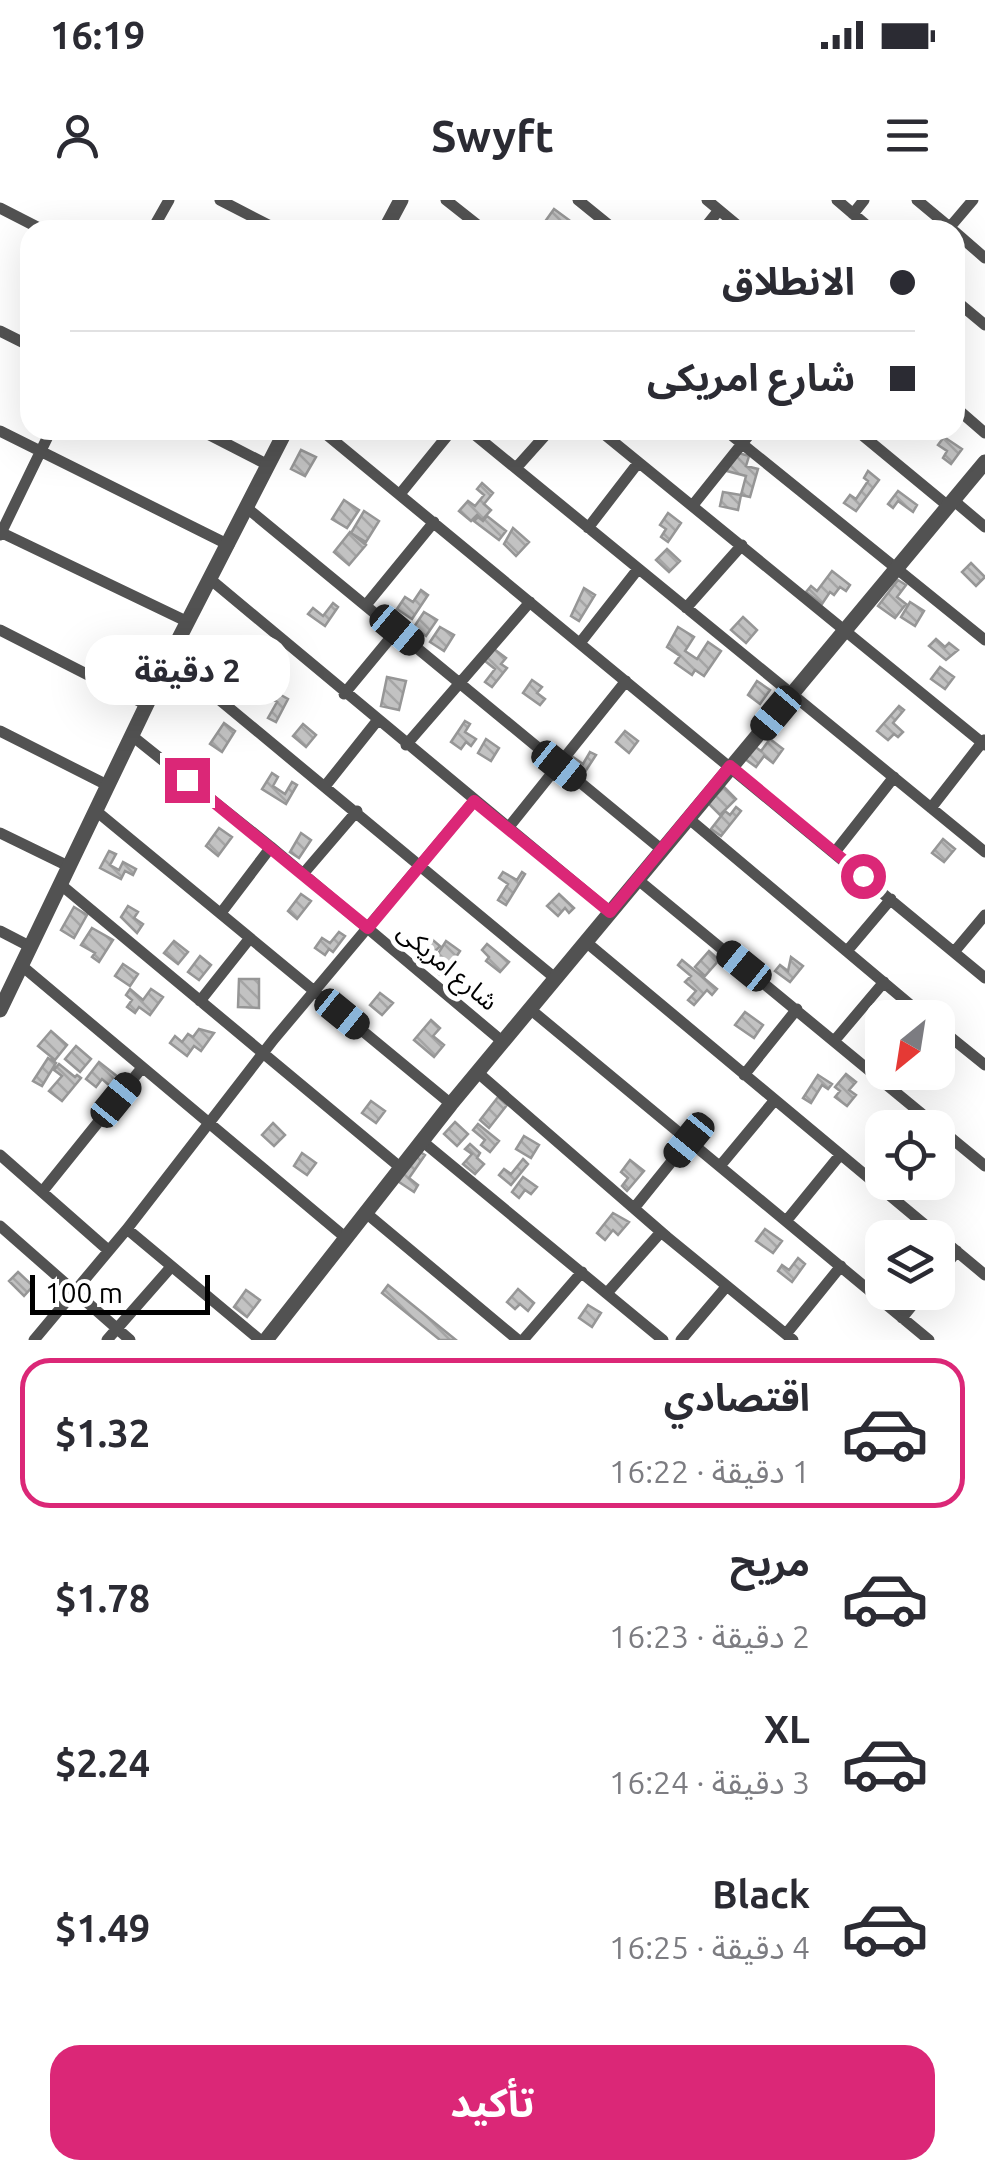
<!DOCTYPE html>
<html lang="ar">
<head>
<meta charset="utf-8">
<style>
  :root { --surface:#fff; --page:#f7f7f7; --text:#2b2b33; --muted:#7c7c81; --line:#e1e1e2; --accent:#db2777 }
  body { margin:0; font-family:Ubuntu,"Noto Sans Arabic",sans-serif; background:var(--page); color:var(--text); direction:rtl; height:100vh; display:flex; flex-direction:column; font-size:38px; white-space:nowrap }
  * { box-sizing:border-box; margin:0 }
  p { font-size:32px; color:var(--muted) }
  .icon { flex:none; width:55px; height:55px; fill:none; stroke:currentColor; stroke-width:2; stroke-linecap:round; stroke-linejoin:round }
  .map { position:relative; height:1140px; overflow:hidden; direction:ltr }
  .drawer { display:flex; flex-direction:column; background:var(--surface); flex:1 }
  .drawer>* { flex:none }
  .hud { position:absolute; left:20px; top:20px; width:945px; height:220px; border-radius:30px; box-shadow:0 10px 40px #0002; direction:rtl; display:grid; align-content:center; height:220px; padding:0 50px; background:var(--surface) }
  .needle { width:65px; rotate:210deg }
  .tools { position:absolute; left:865px; top:800px; display:grid; gap:20px }
  .tools a { display:grid; place-items:center; width:90px; height:90px; border-radius:20px; background:var(--surface); box-shadow:0 10px 40px #0002; font-size:50px }
  .scale { position:absolute; left:30px; bottom:25px; width:180px; box-sizing:border-box; padding-left:10px; border:5px solid #000; border-top:0; font-size:28px; line-height:35px; white-space:nowrap; color:#000; -webkit-text-stroke:8px #fff; paint-order:stroke }
  .end { position:absolute; width:45px; height:45px; margin:-22px; border:12px solid #db2777; background:#fff; box-shadow:0 0 0 5px #fff }
  .from { border-radius:50% }
  .bubble { position:absolute; height:70px; border-radius:30px; background:var(--surface); box-shadow:0 10px 40px #0002; font-size:32px; font-weight:700; line-height:70px; text-align:center; direction:rtl }
  .car { position:absolute; width:30px; height:60px; margin:-30px -15px; border-radius:12px; box-shadow:0 0 8px 2px #0007; background:linear-gradient(#222 24%,#8ab4d8 0 40%,#222 0 76%,#8ab4d8 0 86%,#222 0) }
  .hud b { display:flex; align-items:center; gap:35px; height:95px; font-size:38px }
  .hud b+b { border-top:2px solid var(--line) }
  .hud i { width:25px; height:25px; background:var(--text) }
  ul { padding:18px 0 0; list-style:none }
  li { display:flex; align-items:center; gap:30px; height:150px; margin:0 20px 15px; padding:0 30px; border:5px solid transparent; border-radius:30px }
  li div { flex:1 }
  li b { display:block; font-size:38px }
  li em { font-style:normal; font-weight:700 }
  li.on { border-color:var(--accent) }
  li>.icon { width:90px; height:90px; stroke-width:1.5 }
  .button { display:flex; gap:20px; margin-top:auto; padding:20px 50px }
  .button a { flex:1; height:115px; border-radius:30px; background:var(--accent); color:#fff; font-size:40px; font-weight:700; line-height:115px; text-align:center }
  .status { display:flex; justify-content:space-between; align-items:center; height:70px; padding:0 50px; background:var(--surface); direction:ltr }
  .status svg { height:28px; fill:currentColor }
  header { display:flex; justify-content:space-between; align-items:center; height:130px; padding:0 50px; background:var(--surface); font-size:45px; font-weight:700 }
  .map>svg:first-child { display:block }
  .building { fill:url(#building-back-hatch); stroke:#969696; stroke-width:2.5 }
  .lines { fill:none; stroke-linecap:round; stroke-linejoin:round }
  .minor { stroke:#525252; stroke-width:11 }
  .tertiary { stroke:#525252; stroke-width:15 }
  .route { stroke:#db2777; stroke-width:12 }
  .labels { text-anchor:middle; stroke-width:10; stroke-linejoin:round; paint-order:stroke }
  .street-label { font-size:25px; fill:#000; stroke:#fff }
</style>
</head>
<body>
<div class="status"><b>16:19</b><svg viewBox="0 0 49 12"><path d="M0 12V9h3v3zM5 12V6h3v6zM10 12V3h3v9zM15 12V0h3v12zM26 1h20v11H26zM47 4h2v5h-2z"/></svg></div>
<header><svg class="icon" aria-label="menu" viewBox="0 0 24 24"><path d="M4 6h16M4 12h16M4 18h16"/></svg>Swyft<svg class="icon" aria-label="person" viewBox="0 0 24 24"><circle cx="12" cy="8" r="4"/><path d="M4 21q1-7 8-7t8 7"/></svg></header>
<div class="map">
<svg width="985" height="1140" viewBox="0 0 985 1140">
  <defs>
    <pattern id="building-back-hatch" width="6" height="6" patternUnits="userSpaceOnUse" patternTransform="scale(2.5)"><rect width="6" height="6" fill="#c2c2c2"/><path d="M-1 5l2 2M0 0l6 6M5-1l2 2" fill="none" stroke="#a5a5a5"/></pattern>
  </defs>
  <rect width="100%" height="100%" fill="#fff"/>
  <path class="building" d="M554 9 569 20 562 30H554L544 23Z
    M944 237 962 249 951 264 943 258 947 251 938 245Z
    M301 250 316 257 305 276 291 269Z
    M732 251 749 256 746 266 758 269 750 297 741 295 746 276 727 271Z
    M868 271 879 280 856 311 844 303 850 295 856 299 868 281 864 278Z
    M482 283 493 293 484 304 491 310 482 320 477 315 471 321 459 311 468 301 475 306 484 295 477 289Z
    M898 291 917 305 913 312 898 301 893 308 888 304Z
    M723 292 741 295 738 310 720 306Z
    M344 300 359 310 347 328 332 319Z
    M364 311 379 321 366 342 351 333Z
    M668 313 681 323 668 342 661 337 666 329 660 325Z
    M487 316 506 331 499 340 474 321 478 317 483 321Z
    M513 328 529 342 516 356 504 344Z
    M350 332 366 345 349 365 334 352Z
    M667 349 680 361 669 372 656 360Z
    M971 363 985 377 976 386 962 372Z
    M832 371 850 385 846 391 840 387 834 395 830 392 822 404 806 392 811 386 817 391Z
    M898 380 906 385 897 397 906 404 895 418 878 406Z
    M584 388 595 395 579 421 571 416Z
    M421 390 428 395 412 419 397 409 405 397 413 402Z
    M910 402 924 411 915 426 901 417Z
    M333 403 338 407 325 426 308 414 313 408 323 416Z
    M424 412 437 420 426 436 414 427Z
    M743 417 757 430 746 443 731 430Z
    M440 427 454 435 444 451 430 442Z
    M678 427 694 437 685 451 697 459 708 442 721 451 704 476 695 470 692 475 675 463 680 456 667 447Z
    M936 439 945 447 949 443 958 450 946 460 929 446Z
    M494 449 506 458 501 464 507 468 492 487 485 482 495 469 485 461Z
    M940 467 954 477 945 489 931 479Z
    M387 477 406 481 399 510 381 506Z
    M532 480 542 487 537 493 545 499 540 505 523 493Z
    M757 481 770 490 760 504 748 495Z
    M272 490 288 499 276 522 268 518 277 502 268 497Z
    M899 506 904 510 893 523 903 532 898 537 894 534 888 540 877 531Z
    M465 521 470 524 465 532 476 539 471 546 466 542 461 549 451 542Z
    M224 523 235 531 222 552 210 544Z
    M303 524 316 535 306 547 293 536Z
    M625 531 638 541 629 553 616 542Z
    M486 539 499 548 491 561 478 553Z
    M770 539 783 549 773 563 764 556 756 567 745 559 754 546 761 551Z
    M590 552 596 555 583 575 568 565 573 557 583 564Z
    M272 573 278 577 273 586 285 594 292 582 297 585 286 604 262 589Z
    M724 587 736 599 720 615 708 603Z
    M736 607 741 611 721 636 711 629 725 611 730 615Z
    M219 628 232 637 218 656 206 646Z
    M301 633 311 640 299 658 290 652Z
    M943 639 955 649 944 662 932 653Z
    M109 651 116 654 110 665 119 670 123 662 136 669 133 675 125 671 121 679 100 668Z
    M503 672 517 680 522 672 525 674 506 705 498 700 508 684 499 678Z
    M301 694 311 701 297 719 288 711Z
    M559 694 574 708 569 713 565 708 558 716 547 706Z
    M128 706 138 712 134 718 143 724 137 733 121 717Z
    M74 707 87 715 74 738 61 730Z
    M92 728 113 740 99 762 92 757 95 753 81 745Z
    M339 732 345 736 333 752 329 749 325 755 315 748 322 738 330 743Z
    M428 736 440 746 429 758 435 764 431 768 421 759 426 752 419 746Z
    M174 741 188 752 178 764 164 753Z
    M446 741 460 751 443 777 436 772 441 765 434 760Z
    M487 744 509 762 500 772 486 761 489 757 482 750Z
    M709 751 719 760 705 776 695 767Z
    M200 756 211 765 199 780 188 772Z
    M791 757 803 766 790 782 775 771 780 765 788 771Z
    M682 760 717 789 712 795 707 790 694 805 688 800 696 791 685 782 691 776 678 765Z
    M123 764 138 774 130 786 115 776Z
    M239 779H259V808L238 807Z
    M130 789 143 800 151 789 163 797 150 815 139 807 135 813 127 807 132 800 126 795Z
    M380 793 393 803 382 815 370 805Z
    M745 812 763 825 754 838 735 825Z
    M872 816 882 819V839L868 835Z
    M431 820 440 828 433 836 444 845 434 857 414 840Z
    M199 829 214 833 201 851 194 846 187 856 170 843 175 836 182 842 188 834 193 837Z
    M51 831 67 845 55 860 38 846Z
    M76 846 91 859 80 872 65 859Z
    M48 858 56 863 42 886 33 881Z
    M99 862 118 877 110 886 102 879 96 887 86 879Z
    M59 864 75 877 77 875 81 878 62 901 49 891 62 876 54 870Z
    M846 874 856 882 849 890 856 895 847 906 835 897 840 891 835 887Z
    M818 875 832 884 828 889 822 885 811 903 803 898Z
    M498 897 507 905 489 928 480 920Z
    M371 901 385 911 376 923 362 913Z
    M455 922 468 934 457 946 444 934Z
    M273 923 285 935 274 946 262 935Z
    M478 924 499 941 490 952 481 945 485 940 473 930Z
    M524 936 539 945 531 958 516 949Z
    M470 944 480 953 477 958 484 964 475 974 463 964 472 954 465 949Z
    M417 950 425 955 409 978 418 985 414 992 396 980Z
    M302 953 316 963 307 975 294 966Z
    M523 959 528 964 511 985 499 975 504 969 511 974Z
    M630 960 644 971 627 991 622 986 628 978 621 972Z
    M523 977 537 987 531 994 525 990 519 998 512 992Z
    M613 1013 629 1022 618 1035 613 1030 605 1040 597 1033Z
    M765 1029 782 1041 773 1053 756 1041Z
    M798 1058 805 1064 792 1082 778 1071 782 1065 789 1070Z
    M18 1072 33 1086 24 1096 9 1081Z
    M388 1085 456 1140H440L382 1093Z
    M518 1089 534 1103 528 1111 520 1104 515 1109 507 1102Z
    M246 1090 260 1100 247 1117 234 1107Z
    M588 1105 601 1113 592 1127 579 1118Z"/>
  <g class="lines">
    <path class="minor" d="M220 0 278 30
      M446 0 484 30
      M578 0 615 30
      M707 0 743 30
      M837 0 872 30
      M917 0 953 30
      M0 8 43 30
      M853 14 864 0
      M950 27 973 0
      M152 30 169 0
      M703 30 719 10
      M955 32 985 58
      M955 100 985 125
      M0 131 30 146
      M955 207 985 233
      M200 230 268 265
      M321 230 985 778
      M469 230 985 652
      M599 230 985 545
      M725 230 985 440
      M856 230 948 306
      M0 231 229 345
      M516 268 550 230
      M400 294 452 230
      M953 300 985 327
      M693 305 753 230
      M247 308 661 649
      M588 328 638 263
      M0 332 188 422
      M0 335 51 230
      M210 379 610 712
      M366 405 434 322
      M686 408 742 345
      M0 430 147 505
      M580 443 638 369
      M169 458 555 778
      M344 494 397 430
      M0 531 107 585
      M131 535 271 647 503 842
      M406 545 530 402
      M326 585 377 521
      M931 608 984 540
      M95 610 451 904
      M688 618 926 818
      M508 628 626 481
      M0 633 68 666
      M835 652 894 577
      M303 674 357 611
      M637 679 985 966
      M60 684 401 968
      M221 713 271 647
      M0 731 31 747
      M586 742 985 1075
      M847 751 891 699
      M954 752 985 715
      M22 766 346 1038
      M200 801 250 738
      M530 809 929 1140
      M938 827 985 865
      M835 840 884 782
      M477 872 667 1037 793 1140
      M744 875 797 809
      M422 941 663 1140
      M0 955 108 1050
      M720 966 774 901
      M42 992 141 869
      M893 998 906 982
      M635 1007 689 940
      M366 1013 518 1140
      M787 1020 840 955
      M0 1026 130 1140
      M127 1029 260 1140
      M938 1075 957 1051
      M607 1093 661 1032
      M902 1118 923 1092
      M786 1134 841 1066
      M34 1140 127 1029 274 839 474 601
      M107 1140 171 1067
      M523 1140 582 1072
      M681 1140 726 1087"/>
    <path class="tertiary" d="M385 30 401 0
      M0 810 169 458 286 230
      M266 1140 451 904 985 262"/>
  </g>
  <g class="lines">
    <path class="route" d="M187 580 368 728 474 601 610 712 730 566 863 676"/>
  </g>
  <g class="labels">
    <g class="street-label">
      <text transform="translate(448 766) rotate(40)" y="9">شارع امريكى</text>
    </g>
  </g>
</svg>
<div class="tools">
<a><svg class="needle" viewBox="-14 -14 28 28"><path d="M0-13l5 13h-10z" fill="#e53935"/><path d="M0 13l5-13h-10z" fill="#7c7c81"/></svg></a>
<a><svg class="icon" aria-label="locate" viewBox="0 0 24 24"><circle cx="12" cy="12" r="6"/><path d="M12 2v4M12 18v4M2 12h4M18 12h4"/></svg></a>
<a><svg class="icon" aria-label="layers" viewBox="0 0 24 24"><path d="M12 4l9 5-9 5-9-5zM3 14l9 5 9-5"/></svg></a>
</div>
<div class="scale">100 m</div>
<i class="end from" style="left:863px;top:676px"></i>
<i class="end" style="left:187px;top:580px"></i>
<div class="bubble" style="left:85px;top:435px;width:205px">2 دقيقة</div>
<i class="car" style="left:397px;top:430px;rotate:130deg"></i>
<i class="car" style="left:776px;top:513px;rotate:220deg"></i>
<i class="car" style="left:559px;top:566px;rotate:129deg"></i>
<i class="car" style="left:744px;top:766px;rotate:309deg"></i>
<i class="car" style="left:342px;top:814px;rotate:129deg"></i>
<i class="car" style="left:116px;top:900px;rotate:39deg"></i>
<i class="car" style="left:689px;top:940px;rotate:219deg"></i>
<div class="hud">
<b><i class="from"></i>الانطلاق</b>
<b><i></i>شارع امريكى</b>
</div>
</div>
<section class="drawer">
<ul>
<li class="on"><svg class="icon" aria-label="car" viewBox="0 0 24 24"><path d="M5 17H2v-5l4-1 3-4h7l3 4 3 1v5h-3M9 17h6M6 11h13"/><circle cx="7" cy="17" r="2"/><circle cx="17" cy="17" r="2"/></svg><div><b>اقتصادي</b><p>1 دقيقة · 16:22</p></div><em>$1.32</em></li>
<li><svg class="icon" aria-label="car" viewBox="0 0 24 24"><path d="M5 17H2v-5l4-1 3-4h7l3 4 3 1v5h-3M9 17h6M6 11h13"/><circle cx="7" cy="17" r="2"/><circle cx="17" cy="17" r="2"/></svg><div><b>مريح</b><p>2 دقيقة · 16:23</p></div><em>$1.78</em></li>
<li><svg class="icon" aria-label="car" viewBox="0 0 24 24"><path d="M5 17H2v-5l4-1 3-4h7l3 4 3 1v5h-3M9 17h6M6 11h13"/><circle cx="7" cy="17" r="2"/><circle cx="17" cy="17" r="2"/></svg><div><b>XL</b><p>3 دقيقة · 16:24</p></div><em>$2.24</em></li>
<li><svg class="icon" aria-label="car" viewBox="0 0 24 24"><path d="M5 17H2v-5l4-1 3-4h7l3 4 3 1v5h-3M9 17h6M6 11h13"/><circle cx="7" cy="17" r="2"/><circle cx="17" cy="17" r="2"/></svg><div><b>Black</b><p>4 دقيقة · 16:25</p></div><em>$1.49</em></li>
</ul>
<div class="button"><a>تأكيد</a></div>
</section>
</body>
</html>
